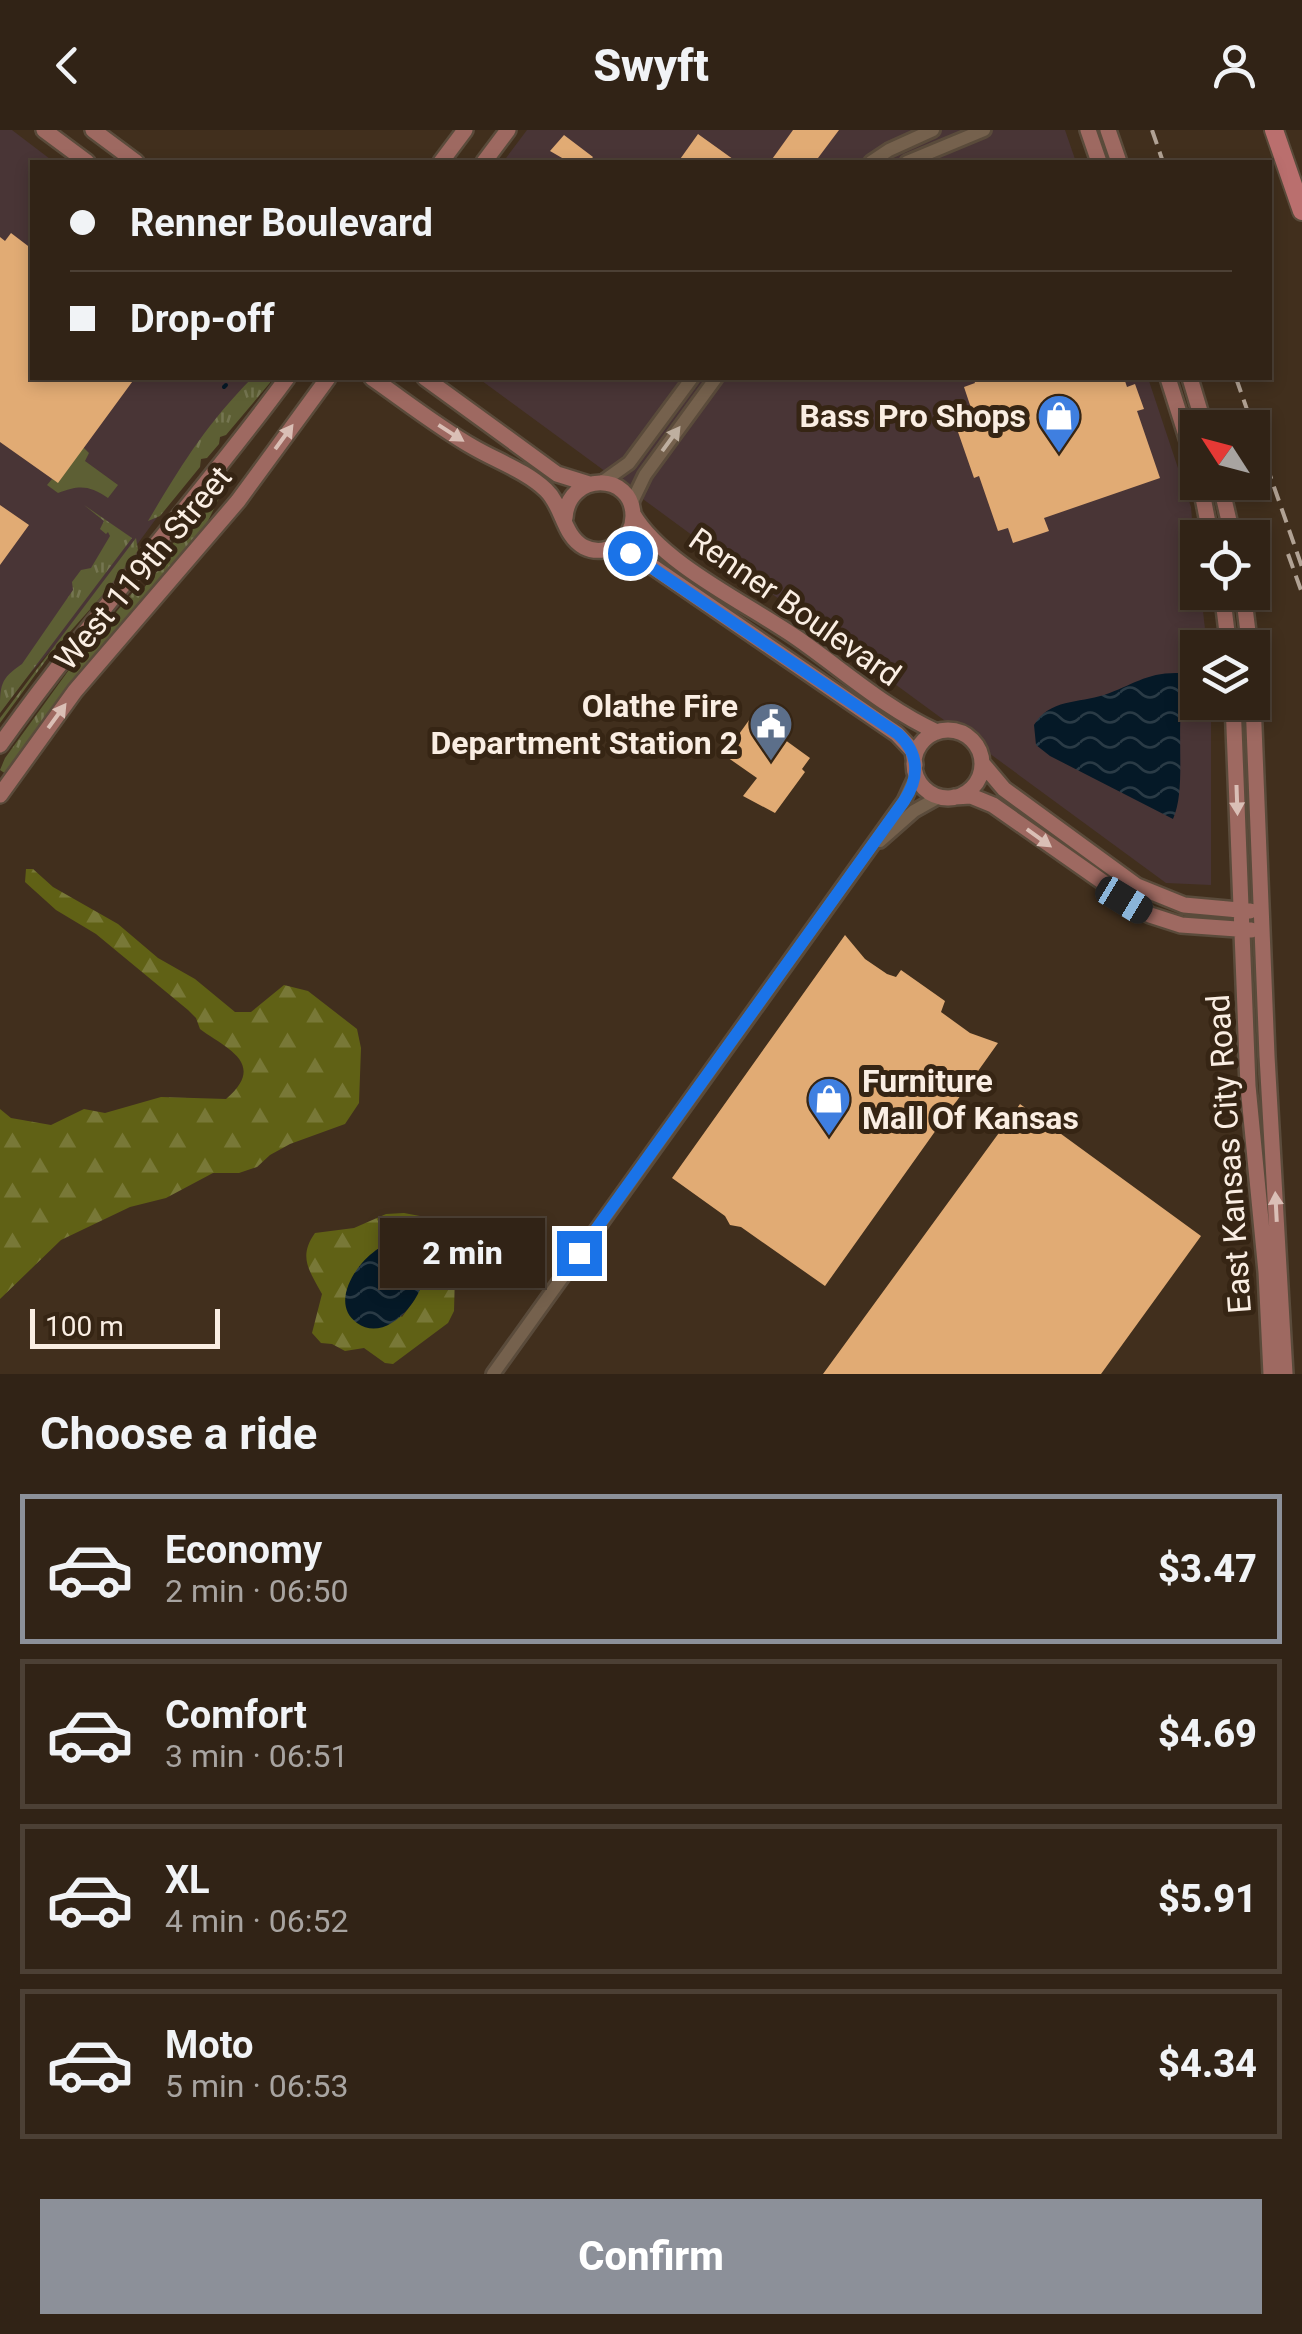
<!DOCTYPE html>
<html lang="en">
<head>
<meta charset="utf-8">
<style>
  :root { --surface:#312316; --page:#392b1f; --text:#f1f3f6; --muted:#a8a4a1; --line:#4c4035; --accent:#8c9099 }
  body { margin:0; font-family:Roboto,sans-serif; background:var(--page); color:var(--text); height:100vh; display:flex; flex-direction:column; font-size:38px; white-space:nowrap }
  * { box-sizing:border-box; margin:0 }
  p { font-size:32px; color:var(--muted) }
  .icon { flex:none; width:55px; height:55px; fill:none; stroke:currentColor; stroke-width:2; stroke-linecap:round; stroke-linejoin:round }
  .map { position:relative; height:1244px; overflow:hidden }
  .sheet { display:flex; flex-direction:column; background:var(--surface); flex:1 }
  .sheet>* { flex:none }
  .banner { position:absolute; left:30px; top:30px; width:1242px; height:220px; border-radius:0px; box-shadow:0 5px 15px #0003,0 0 0 2px var(--line); display:grid; align-content:center; height:220px; padding:0 40px; background:var(--surface) }
  .needle { width:65px; rotate:306deg }
  .controls { position:absolute; left:1180px; top:280px; display:grid; gap:20px }
  .controls a { display:grid; place-items:center; width:90px; height:90px; border-radius:0px; background:var(--surface); box-shadow:0 5px 15px #0003,0 0 0 2px var(--line); font-size:50px }
  .scale { position:absolute; left:30px; bottom:25px; width:190px; box-sizing:border-box; padding-left:10px; border:5px solid #faeee3; border-top:0; font-size:28px; line-height:35px; white-space:nowrap; color:#faeee3; -webkit-text-stroke:8px #362514; paint-order:stroke }
  .end { position:absolute; width:45px; height:45px; margin:-22px; border:12px solid #1a73e8; background:#fff; box-shadow:0 0 0 5px #fff }
  .from { border-radius:50% }
  .bubble { position:absolute; height:70px; border-radius:0px; background:var(--surface); box-shadow:0 5px 15px #0003,0 0 0 2px var(--line); font-size:32px; font-weight:800; line-height:70px; text-align:center }
  .car { position:absolute; width:30px; height:60px; margin:-30px -15px; border-radius:12px; box-shadow:0 0 8px 2px #0007; background:linear-gradient(#222 24%,#8ab4d8 0 40%,#222 0 76%,#8ab4d8 0 86%,#222 0) }
  .banner b { display:flex; align-items:center; gap:35px; height:95px; font-size:38px }
  .banner b+b { border-top:2px solid var(--line) }
  .banner i { width:25px; height:25px; background:var(--text) }
  ul { padding:0; list-style:none }
  li { display:flex; align-items:center; gap:30px; height:150px; margin:0 20px 15px; padding:0 20px; border:5px solid var(--line); border-radius:0px }
  li div { flex:1 }
  li b { display:block; font-size:38px }
  li em { font-style:normal; font-weight:800 }
  li.on { border-color:var(--accent) }
  li>.icon { width:90px; height:90px; stroke-width:1.5 }
  h2 { padding:0 40px; font-size:45px; line-height:120px }
  .primary-button { display:flex; gap:20px; margin-top:auto; padding:20px 40px }
  .primary-button a { flex:1; height:115px; border-radius:0px; background:var(--accent); color:#fff; font-size:40px; font-weight:800; line-height:115px; text-align:center }
  header { display:flex; justify-content:space-between; align-items:center; height:130px; padding:0 40px; background:var(--surface); font-size:45px; font-weight:800 }
  .map>svg:first-child { display:block }
  .commercial { fill:#493536 }
  .grass { fill:url(#grass-tufts) }
  .forest { fill:url(#forest-firs); fill-rule:evenodd }
  .garden { fill:#5d5f34 }
  .water { fill:url(#water-waves) }
  .lines { fill:none; stroke-linecap:round; stroke-linejoin:round }
  .stream { stroke:#051927; stroke-width:4 }
  .building { fill:#e1ab74 }
  .minor-casing { stroke:#5a4b3b; stroke-width:18 }
  .major-casing { stroke:#5a4b3b; stroke-width:20 }
  .highway-casing { stroke:#5a4b3b; stroke-width:22 }
  .minor { stroke:#75614d; stroke-width:12 }
  .major { stroke:#9e6961; stroke-width:15 }
  .highway { stroke:#ba6f6e; stroke-width:18 }
  .rail { stroke:#b1a294; stroke-width:4; stroke-dasharray:15 8; stroke-linecap:butt }
  .oneway { fill:#dabfb6 }
  .oneway2 { fill:#beafa0 }
  .route { stroke:#1a73e8; stroke-width:12 }
  .labels { text-anchor:middle; stroke-width:10; stroke-linejoin:round; paint-order:stroke }
  .poi-label { font-size:32px; font-weight:bold; fill:#faeee3; stroke:#362514; text-anchor:end }
  .street-label { font-size:32px; fill:#faeee3; stroke:#362514 }
</style>
</head>
<body>
<header><svg class="icon" aria-label="back" viewBox="0 0 24 24"><path d="M15 5l-7 7 7 7"/></svg>Swyft<svg class="icon" aria-label="person" viewBox="0 0 24 24"><circle cx="12" cy="8" r="4"/><path d="M4 21q1-7 8-7t8 7"/></svg></header>
<div class="map">
<svg width="1302" height="1244" viewBox="0 0 1302 1244">
  <defs>
    <pattern id="grass-tufts" width="24" height="20" patternUnits="userSpaceOnUse" patternTransform="scale(2.5)"><rect width="24" height="20" fill="#5d5f34"/><path d="M3 7l-1-3M5 7V3M7 7l1-3M15 17l-1-3M17 17v-4M19 17l1-3" fill="none" stroke="#757651"/></pattern>
    <pattern id="forest-firs" width="22" height="20" patternUnits="userSpaceOnUse" patternTransform="scale(2.5)"><rect width="22" height="20" fill="#606115"/><path d="M5 1l3.5 6h-7zM16 11l3.5 6h-7z" fill="#787837"/></pattern>
    <pattern id="water-waves" width="16" height="10" patternUnits="userSpaceOnUse" patternTransform="scale(2.5)"><rect width="16" height="10" fill="#051927"/><path d="M0 5q4-4 8 0t8 0" fill="none" stroke="#2a3b46"/></pattern>
  </defs>
  <rect width="100%" height="100%" fill="#412f1d"/>
  <path class="commercial" d="M0 0H12L54 32H32V248H259L98 468 26 548 0 583Z
    M527 0H1065L1076 32H503Z
    M478 248H1148L1191 377 1198 462 1201 463 1207 517 1198 518V572L1211 573V755L1166 753Z"/>
  <path class="grass" d="M252 248H274L226 305 220 307 219 314 207 328 201 329 200 337 160 386 148 391C182 334 205 296 252 248Z
    M226 348 228 350 208 391 193 414 74 551 6 644 0 640 5 628 79 526 133 462 140 463 159 439 157 433Z
    M84 375 132 408 0 583C0 555 0 549 22 534L73 460 72 452 81 440 91 438 110 406 108 402 106 404 100 399 104 391Z
    M136 408 138 420 133 431 52 522 0 593V588Z"/>
  <path class="forest" d="M26 739H33L53 757 118 794 158 828 195 849 235 882H251L284 855 308 861 357 899 361 918 359 973 345 994 290 1014 270 1025 257 1037 239 1043H213L166 1068 130 1077 61 1110 0 1169V979L11 988 51 995 84 979 105 983 161 967 226 969C268 933 225 918 200 899L196 888 188 880 96 804 56 780 25 752Z
    M404 1083 462 1094 468 1104 469 1116 455 1144 454 1181 448 1193 393 1234 385 1233 364 1218 345 1221 332 1214 321 1213 312 1203 322 1164C309 1140 298 1127 315 1103L354 1098 386 1084ZM405 1110 425 1139 413 1172 402 1187 355 1144 376 1120Z"/>
  <path class="garden" d="M83 317 89 323 85 331 118 355 108 368C89 355 79 355 58 363L47 355 52 349 57 352Z"/>
  <path class="water" d="M1179 543 1186 549C1173 593 1188 656 1173 689L1050 626 1036 615 1034 595C1049 569 1079 573 1104 565 1133 555 1147 542 1179 543Z
    M405 1110C412 1113 421 1116 424 1123 437 1153 391 1218 357 1193 330 1174 355 1135 375 1121 384 1114 395 1112 405 1110Z"/>
  <g class="lines">
    <path class="stream" d="M224 257 226 255"/>
  </g>
  <path class="building" d="M793 0H839L815 32H770Z
    M698 4 737 32H678Z
    M564 5 593 27 589 32H569L550 21Z
    M11 103 32 119V248H135L58 353 0 312V107L5 111Z
    M973 248H1124L1127 257 1135 254 1144 279 1137 281 1160 348 1044 388 1049 401 1013 413 1008 398 998 401 979 346 974 348 958 302 972 297 968 286 973 284 964 257 975 253Z
    M0 375 29 395 0 435Z
    M752 586 810 628 802 639 805 642 775 683 743 666 757 648 724 625Z
    M845 805 865 829 887 844 896 847 901 840 945 871 941 882 970 903 998 913 825 1156 741 1097 730 1095 725 1086 672 1048Z
    M1020 974 1201 1106 1101 1244H823Z"/>
  <g class="lines">
    <defs>
      <path id="minor" d="M871 32 889 20 933 0
        M907 32 984 0
        M601 353 629 333 692 248
        M631 374 645 345 716 248
        M880 711 914 681 939 667
        M493 1244 904 671 916 645"/>
      <path id="major" d="M44 0 87 32
        M93 0 136 32
        M1088 0 1099 32
        M1108 0 1119 32
        M441 32 465 0
        M484 32 508 0
        M372 248C405 271 438 297 473 317 497 331 526 341 546 360 563 376 563 406 584 417 606 428 633 410 633 386 633 342 568 341 565 388
        M425 248 557 344 589 354
        M1168 248 1198 343
        M1190 248 1205 298
        M1200 352 1211 408
        M1220 352 1233 408
        M633 384C662 434 748 474 797 508 843 540 886 579 937 602
        M609 419 629 423 643 430 897 604 913 621 915 635
        M1222 462 1229 518
        M1243 462 1250 518
        M1252 546 1267 926 1285 1244
        M1233 572 1248 956 1266 1142 1271 1244
        M914 634a34 34 0 1 1 68 0a34 34 0 1 1-68 0Z
        M0 615C90 488 195 373 287 248
        M982 633 1004 659 1137 756 1184 775 1250 781
        M0 665 75 561 238 371 328 248
        M954 667 971 666 993 675 1150 785 1181 795 1251 800"/>
      <path id="highway" d="M1274 0 1302 81"/>
    </defs>
    <use href="#minor" class="minor-casing"/>
    <use href="#major" class="major-casing"/>
    <use href="#highway" class="highway-casing"/>
    <use href="#minor" class="minor"/>
    <use href="#major" class="major"/>
    <use href="#highway" class="highway"/>
    <path class="rail" d="M1152 0 1163 32
      M1236 248 1302 437
      M1288 424 1302 463"/>
  </g>
  <defs><path id="oneway-solid" d="M-6-.8H1V-3.2L6.5 0L1 3.2V.8H-6Z" transform="scale(2.5)"/></defs>
  <g class="oneway">
    <use href="#oneway-solid" transform="translate(451 303) rotate(33)"/>
    <use href="#oneway-solid" transform="translate(284 307) rotate(-54)"/>
    <use href="#oneway-solid" transform="translate(57 586) rotate(-54)"/>
    <use href="#oneway-solid" transform="translate(1237 670) rotate(88)"/>
    <use href="#oneway-solid" transform="translate(1039 708) rotate(36)"/>
    <use href="#oneway-solid" transform="translate(1276 1077) rotate(-93)"/>
  </g>
  <use class="oneway2" href="#oneway-solid" transform="translate(671 309) rotate(-54)"/>
  <g class="lines">
    <path class="route" d="M579 1123 904 671C920 647 919 623 898 604L630 423"/>
  </g>
  <defs>
    <symbol id="shop-pin" viewBox="-11 -11 22 30"><path d="M0 17L-7.5 6A9.5 9.5 0 1 1 7.5 6Z" fill="#3f7fe0" stroke="#362514"/><path d="M-5-2.5h2.3a2.7 3.5 0 0 1 5.4 0H5L5.5 6h-11ZM-1.5-2.5h3a1.5 2.3 0 0 0-3 0Z" fill="#fff"/></symbol>
    <symbol id="civic-pin" viewBox="-11 -11 22 30"><path d="M0 17L-7.5 6A9.5 9.5 0 1 1 7.5 6Z" fill="#5c6f8a" stroke="#362514"/><path d="M-.6-6.5H3V-4.5H.6V-3L4-1V1h2V6H-6V1h2V-1L-.6-3ZM-1.2 2.5V6h2.4V2.5Z" fill="#fff"/></symbol>
  </defs>
  <g fill-rule="evenodd">
    <use href="#shop-pin" x="1034" y="261" width="50" height="68"/>
    <use href="#civic-pin" x="746" y="569" width="50" height="68"/>
    <use href="#shop-pin" x="804" y="944" width="50" height="68"/>
  </g>
  <g class="labels">
    <g class="poi-label">
      <text x="1026" y="297">Bass Pro Shops</text>
      <text x="738" y="587">Olathe Fire<tspan x="738" dy="37">Department Station 2</tspan></text>
      <text x="862" y="962" text-anchor="start">Furniture<tspan x="862" dy="37">Mall Of Kansas</tspan></text>
    </g>
    <g class="street-label">
      <text transform="translate(143 438) rotate(-50)" y="11">West 119th Street</text>
      <text transform="translate(795 477) rotate(35)" y="11">Renner Boulevard</text>
      <text transform="translate(1229 1024) rotate(-94)" y="11">East Kansas City Road</text>
    </g>
  </g>
</svg>
<div class="controls">
<a><svg class="needle" viewBox="-14 -14 28 28"><path d="M0-13l5 13h-10z" fill="#e53935"/><path d="M0 13l5-13h-10z" fill="#a8a4a1"/></svg></a>
<a><svg class="icon" aria-label="locate" viewBox="0 0 24 24"><circle cx="12" cy="12" r="6"/><path d="M12 2v4M12 18v4M2 12h4M18 12h4"/></svg></a>
<a><svg class="icon" aria-label="layers" viewBox="0 0 24 24"><path d="M12 4l9 5-9 5-9-5zM3 14l9 5 9-5"/></svg></a>
</div>
<div class="scale">100 m</div>
<i class="end from" style="left:630px;top:423px"></i>
<i class="end" style="left:579px;top:1123px"></i>
<div class="bubble" style="left:380px;top:1088px;width:165px">2 min</div>
<i class="car" style="left:1124px;top:770px;rotate:121deg"></i>
<div class="banner">
<b><i class="from"></i>Renner Boulevard</b>
<b><i></i>Drop-off</b>
</div>
</div>
<section class="sheet">
<h2>Choose a ride</h2>
<ul>
<li class="on"><svg class="icon" aria-label="car" viewBox="0 0 24 24"><path d="M5 17H2v-5l4-1 3-4h7l3 4 3 1v5h-3M9 17h6M6 11h13"/><circle cx="7" cy="17" r="2"/><circle cx="17" cy="17" r="2"/></svg><div><b>Economy</b><p>2 min · 06:50</p></div><em>$3.47</em></li>
<li><svg class="icon" aria-label="car" viewBox="0 0 24 24"><path d="M5 17H2v-5l4-1 3-4h7l3 4 3 1v5h-3M9 17h6M6 11h13"/><circle cx="7" cy="17" r="2"/><circle cx="17" cy="17" r="2"/></svg><div><b>Comfort</b><p>3 min · 06:51</p></div><em>$4.69</em></li>
<li><svg class="icon" aria-label="car" viewBox="0 0 24 24"><path d="M5 17H2v-5l4-1 3-4h7l3 4 3 1v5h-3M9 17h6M6 11h13"/><circle cx="7" cy="17" r="2"/><circle cx="17" cy="17" r="2"/></svg><div><b>XL</b><p>4 min · 06:52</p></div><em>$5.91</em></li>
<li><svg class="icon" aria-label="car" viewBox="0 0 24 24"><path d="M5 17H2v-5l4-1 3-4h7l3 4 3 1v5h-3M9 17h6M6 11h13"/><circle cx="7" cy="17" r="2"/><circle cx="17" cy="17" r="2"/></svg><div><b>Moto</b><p>5 min · 06:53</p></div><em>$4.34</em></li>
</ul>
<div class="primary-button"><a>Confirm</a></div>
</section>
</body>
</html>
